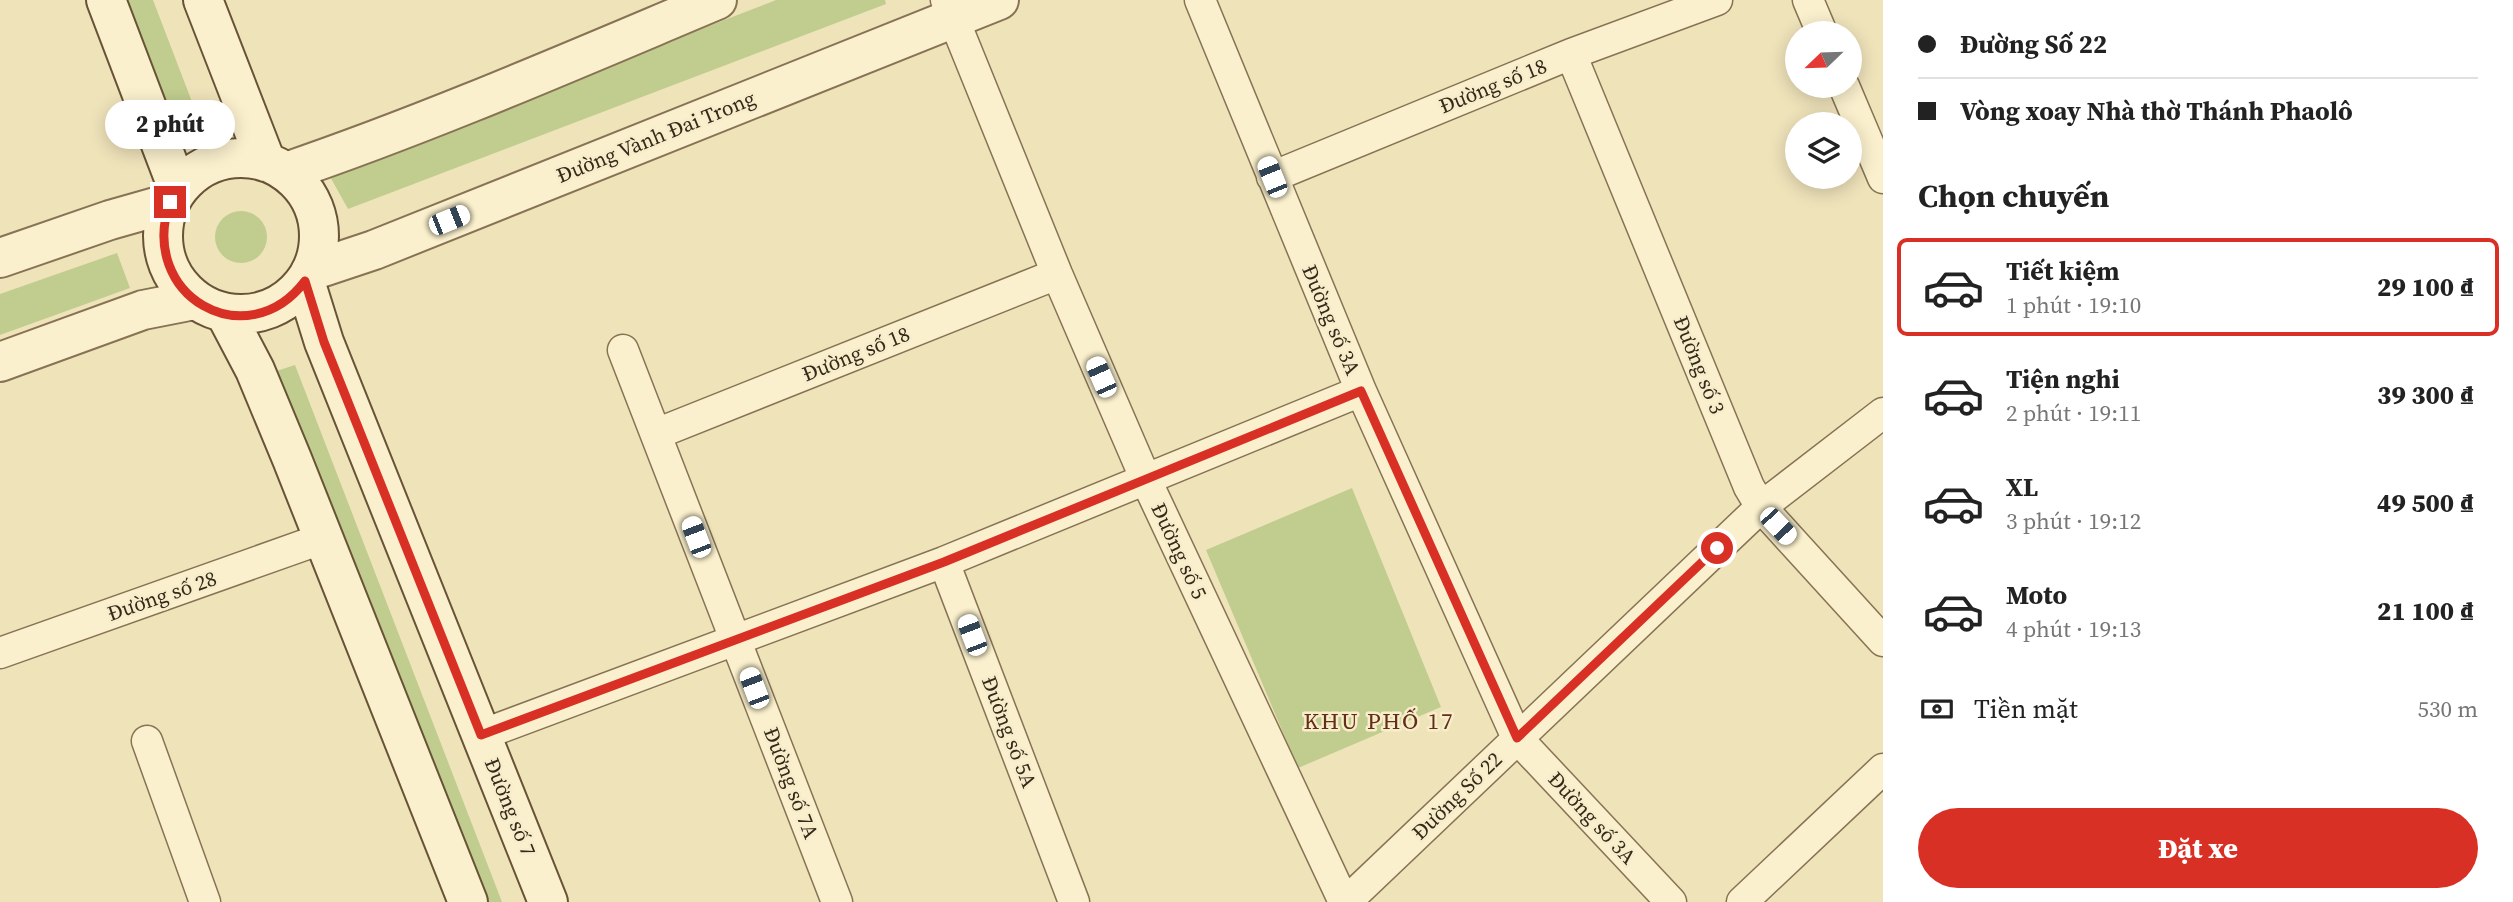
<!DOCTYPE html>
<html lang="vi">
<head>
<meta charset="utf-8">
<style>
  :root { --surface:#fff; --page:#f2f2f2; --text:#222; --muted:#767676; --line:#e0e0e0; --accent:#d93025 }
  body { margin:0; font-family:"Source Serif 4",serif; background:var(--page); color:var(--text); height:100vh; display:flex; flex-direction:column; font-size:26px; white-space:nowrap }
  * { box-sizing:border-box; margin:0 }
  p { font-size:23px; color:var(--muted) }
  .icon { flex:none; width:38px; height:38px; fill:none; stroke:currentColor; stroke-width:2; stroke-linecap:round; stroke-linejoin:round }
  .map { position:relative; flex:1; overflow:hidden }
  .sheet { display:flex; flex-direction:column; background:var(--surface); width:630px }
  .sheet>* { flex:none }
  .banner { display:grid; align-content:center; height:154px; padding:0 35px; background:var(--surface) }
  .needle { width:46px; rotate:247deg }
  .tools { position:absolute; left:1785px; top:21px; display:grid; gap:14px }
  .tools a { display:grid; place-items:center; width:77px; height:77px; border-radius:50%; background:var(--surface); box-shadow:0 4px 18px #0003; font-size:35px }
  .end { position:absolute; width:32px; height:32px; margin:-16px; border:9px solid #d93025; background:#fff; box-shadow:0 0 0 4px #fff }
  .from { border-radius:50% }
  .bubble { position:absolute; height:49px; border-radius:24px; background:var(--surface); box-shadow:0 4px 18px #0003; font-size:23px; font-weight:800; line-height:49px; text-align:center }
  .car { position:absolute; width:21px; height:42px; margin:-21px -10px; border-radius:9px; box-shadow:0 0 5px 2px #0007; background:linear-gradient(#fff 24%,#345 0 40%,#fff 0 76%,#345 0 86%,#fff 0) }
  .banner b { display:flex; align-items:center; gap:24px; height:66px; font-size:26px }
  .banner b+b { border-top:2px solid var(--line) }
  .banner i { width:18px; height:18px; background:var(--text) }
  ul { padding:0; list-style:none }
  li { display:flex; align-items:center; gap:21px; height:98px; margin:0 14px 10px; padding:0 21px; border:4px solid transparent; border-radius:10px }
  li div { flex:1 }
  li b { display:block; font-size:26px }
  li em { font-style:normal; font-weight:800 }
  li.current { border-color:var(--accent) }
  li>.icon { width:63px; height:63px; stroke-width:1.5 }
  h2 { padding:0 35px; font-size:32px; line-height:84px }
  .pay { display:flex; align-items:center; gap:18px; height:77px; padding:0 35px; font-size:26px }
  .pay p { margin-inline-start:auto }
  .button { display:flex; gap:14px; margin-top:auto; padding:14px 35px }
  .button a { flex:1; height:80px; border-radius:42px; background:var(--accent); color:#fff; font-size:28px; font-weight:800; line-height:80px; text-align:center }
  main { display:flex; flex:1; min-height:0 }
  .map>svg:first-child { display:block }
  .green { fill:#c1cd8e }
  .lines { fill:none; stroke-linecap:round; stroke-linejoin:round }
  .minor-casing { stroke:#877354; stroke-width:33 }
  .tertiary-casing { stroke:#877354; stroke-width:42 }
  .secondary-casing { stroke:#685337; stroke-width:42 }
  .minor { stroke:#faf0cd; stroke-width:30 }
  .tertiary { stroke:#faf0cd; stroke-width:38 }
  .secondary { stroke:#faf0cd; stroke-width:38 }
  .route { stroke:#d93025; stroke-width:9 }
  .labels { text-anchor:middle; stroke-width:5; stroke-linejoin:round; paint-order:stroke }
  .street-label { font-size:21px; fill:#35291a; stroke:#f7edca }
  .neighbourhood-label { font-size:23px; letter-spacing:2px; fill:#632d17; stroke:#f7edca }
</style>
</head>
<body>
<main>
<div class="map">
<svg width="1883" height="902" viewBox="0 0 1883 902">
  <rect width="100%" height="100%" fill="#efe3ba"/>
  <path class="green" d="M119 0H153L207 141 176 153Z
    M776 0H885L886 4 348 209 328 173Z
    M215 237a26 26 0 1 1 52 0a26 26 0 1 1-52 0Z
    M117 253 130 288 0 335V294Z
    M295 365 502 902H472L264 375Z
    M1352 488 1441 707 1298 768 1206 550Z"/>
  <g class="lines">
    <defs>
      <path id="minor" d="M946 0 1057 274 1146 480 1344 902
        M1200 0 1361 391 1517 738 1671 902
        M1808 0 1822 33
        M1571 54 1749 487 1761 507 1883 641
        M1844 86 1883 178
        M1272 177 1571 54 1717 0
        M623 350 837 902
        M656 434 1057 274
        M944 562 1074 902
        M0 653 324 538
        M481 735 944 562 1361 391
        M147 741 205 902
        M1346 902 1761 507 1883 413
        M1742 902 1883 769"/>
      <path id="tertiary" d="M286 172C432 122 574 60 717 0
        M0 258 110 220 170 203
        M311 271 374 250 999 0
        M0 362 143 310 194 300"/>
      <path id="secondary" d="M106 0 178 189
        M203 0 266 162
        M163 236a78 78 0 1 1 156 0a78 78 0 1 1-156 0Z
        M305 281 324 342 548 902
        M225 313 255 370 292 459 468 902"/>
    </defs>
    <use href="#minor" class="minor-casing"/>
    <use href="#tertiary" class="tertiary-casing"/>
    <use href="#secondary" class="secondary-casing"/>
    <use href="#minor" class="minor"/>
    <use href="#tertiary" class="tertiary"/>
    <use href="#secondary" class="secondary"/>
  </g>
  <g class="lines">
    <path class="route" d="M170 202C137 296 247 358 305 281L324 342 481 735 944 562 1361 391 1517 738 1717 548"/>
  </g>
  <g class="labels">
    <g class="street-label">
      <text transform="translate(1493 86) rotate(-22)" y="7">Đường số 18</text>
      <text transform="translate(656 137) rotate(-22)" y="7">Đường Vành Đai Trong</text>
      <text transform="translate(1331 320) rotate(67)" y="7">Đường số 3A</text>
      <text transform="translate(856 354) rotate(-22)" y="7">Đường số 18</text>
      <text transform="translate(1699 365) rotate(68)" y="7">Đường số 3</text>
      <text transform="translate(1179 551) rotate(65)" y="7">Đường số 5</text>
      <text transform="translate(162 596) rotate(-19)" y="7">Đường số 28</text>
      <text transform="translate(1009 732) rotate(69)" y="7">Đường số 5A</text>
      <text transform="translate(791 783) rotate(69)" y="7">Đường số 7A</text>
      <text transform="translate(1457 796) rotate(-44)" y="7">Đường Số 22</text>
      <text transform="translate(510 807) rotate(68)" y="7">Đường số 7</text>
      <text transform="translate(1592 818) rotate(47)" y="7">Đường số 3A</text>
    </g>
    <g class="neighbourhood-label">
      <text x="1379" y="729">KHU PHỐ 17</text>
    </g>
  </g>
</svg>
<div class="tools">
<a><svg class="needle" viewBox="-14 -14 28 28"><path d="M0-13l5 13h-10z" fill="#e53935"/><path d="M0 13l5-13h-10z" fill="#767676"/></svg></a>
<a><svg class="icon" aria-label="layers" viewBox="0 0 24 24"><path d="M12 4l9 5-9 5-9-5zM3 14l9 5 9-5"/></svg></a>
</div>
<i class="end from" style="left:1717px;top:548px"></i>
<i class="end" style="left:170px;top:202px"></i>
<div class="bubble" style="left:105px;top:100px;width:130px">2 phút</div>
<i class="car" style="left:1272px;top:177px;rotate:338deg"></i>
<i class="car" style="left:449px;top:220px;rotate:68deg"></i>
<i class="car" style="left:1101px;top:377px;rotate:336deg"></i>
<i class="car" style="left:1778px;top:526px;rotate:137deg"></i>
<i class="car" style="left:696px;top:537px;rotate:339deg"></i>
<i class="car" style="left:972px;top:635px;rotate:339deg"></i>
<i class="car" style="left:754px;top:688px;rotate:339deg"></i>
</div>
<section class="sheet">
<div class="banner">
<b><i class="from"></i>Đường Số 22</b>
<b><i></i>Vòng xoay Nhà thờ Thánh Phaolô</b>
</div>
<h2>Chọn chuyến</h2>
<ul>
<li class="current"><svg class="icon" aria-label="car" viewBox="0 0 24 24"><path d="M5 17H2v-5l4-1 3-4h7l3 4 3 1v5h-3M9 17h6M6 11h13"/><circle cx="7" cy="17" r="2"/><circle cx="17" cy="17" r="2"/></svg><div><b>Tiết kiệm</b><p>1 phút · 19:10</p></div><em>29 100 ₫</em></li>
<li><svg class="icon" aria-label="car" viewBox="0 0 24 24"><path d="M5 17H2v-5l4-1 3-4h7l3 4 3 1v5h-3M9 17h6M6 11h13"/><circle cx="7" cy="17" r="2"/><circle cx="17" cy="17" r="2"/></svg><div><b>Tiện nghi</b><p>2 phút · 19:11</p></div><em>39 300 ₫</em></li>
<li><svg class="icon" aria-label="car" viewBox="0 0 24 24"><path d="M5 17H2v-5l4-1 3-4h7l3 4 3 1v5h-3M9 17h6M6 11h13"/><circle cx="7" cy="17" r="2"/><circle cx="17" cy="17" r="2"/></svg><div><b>XL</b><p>3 phút · 19:12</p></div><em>49 500 ₫</em></li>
<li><svg class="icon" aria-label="car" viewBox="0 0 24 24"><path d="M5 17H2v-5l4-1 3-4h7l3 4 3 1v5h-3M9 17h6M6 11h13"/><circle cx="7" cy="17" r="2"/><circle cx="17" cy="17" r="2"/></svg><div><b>Moto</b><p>4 phút · 19:13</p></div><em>21 100 ₫</em></li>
</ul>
<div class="pay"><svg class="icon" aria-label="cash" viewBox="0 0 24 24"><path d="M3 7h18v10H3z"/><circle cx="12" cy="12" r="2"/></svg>Tiền mặt<p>530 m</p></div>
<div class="button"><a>Đặt xe</a></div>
</section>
</main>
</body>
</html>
